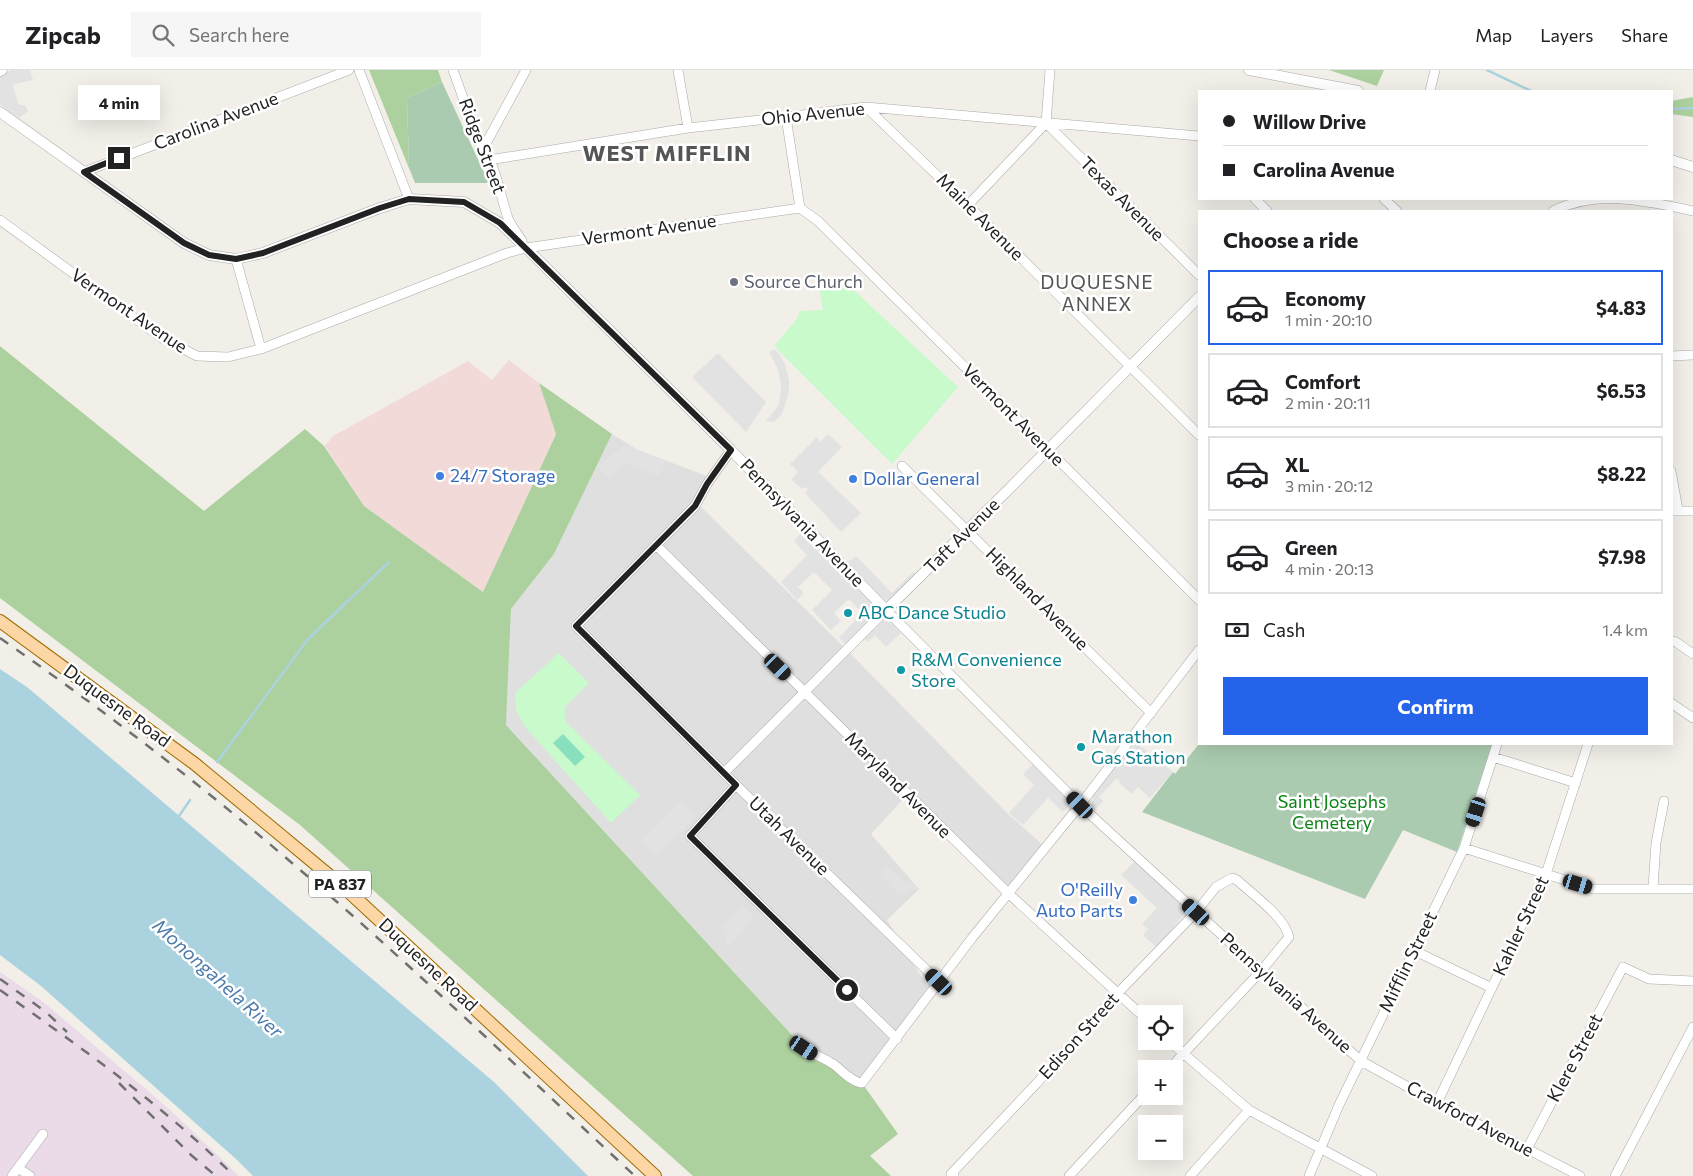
<!DOCTYPE html>
<html lang="en">
<head>
<meta charset="utf-8">
<style>
  :root { --surface:#fff; --page:#f6f6f6; --text:#202124; --muted:#757577; --line:#e0e0e0; --accent:#2563eb }
  body { margin:0; font-family:Commissioner,sans-serif; background:var(--page); color:var(--text); height:100vh; display:flex; flex-direction:column; font-size:19px; white-space:nowrap }
  * { box-sizing:border-box; margin:0 }
  p { font-size:16px; color:var(--muted) }
  .icon { flex:none; width:28px; height:28px; fill:none; stroke:currentColor; stroke-width:2; stroke-linecap:round; stroke-linejoin:round }
  .map { position:relative; flex:1; overflow:hidden }
  .panel { position:absolute; left:1198px; top:140px; width:475px; height:535px; display:flex; flex-direction:column; background:var(--surface); border-radius:0px; box-shadow:0 5px 20px #0002 }
  .panel>* { flex:none }
  .hud { position:absolute; left:1198px; top:20px; width:475px; height:110px; border-radius:0px; box-shadow:0 5px 20px #0002; display:grid; align-content:center; height:110px; padding:0 25px; background:var(--surface) }
  .tools { position:absolute; left:1138px; top:935px; display:grid; gap:10px }
  .tools a { display:grid; place-items:center; width:45px; height:45px; border-radius:0px; background:var(--surface); box-shadow:0 5px 20px #0002; font-size:25px }
  .end { position:absolute; width:22px; height:22px; margin:-11px; border:6px solid #222; background:#fff; box-shadow:0 0 0 2px #fff }
  .from { border-radius:50% }
  .bubble { position:absolute; height:35px; border-radius:0px; background:var(--surface); box-shadow:0 5px 20px #0002; font-size:16px; font-weight:700; line-height:35px; text-align:center }
  .car { position:absolute; width:15px; height:30px; margin:-15px -8px; border-radius:6px; box-shadow:0 0 4px 1px #0007; background:linear-gradient(#222 24%,#8ab4d8 0 40%,#222 0 76%,#8ab4d8 0 86%,#222 0) }
  .hud b { display:flex; align-items:center; gap:18px; height:48px; font-size:19px }
  .hud b+b { border-top:1px solid var(--line) }
  .hud i { width:12px; height:12px; background:var(--text) }
  ul { padding:0; list-style:none }
  li { display:flex; align-items:center; gap:15px; height:75px; margin:0 10px 8px; padding:0 15px; border:2px solid var(--line); border-radius:0px }
  li div { flex:1 }
  li b { display:block; font-size:19px }
  li em { font-style:normal; font-weight:700 }
  li.current { border-color:var(--accent) }
  li>.icon { width:45px; height:45px; stroke-width:1.5 }
  h2 { padding:0 25px; font-size:22px; line-height:60px }
  .pay { display:flex; align-items:center; gap:12px; height:55px; padding:0 25px; font-size:19px }
  .pay p { margin-inline-start:auto }
  .button { display:flex; gap:10px; margin-top:auto; padding:10px 25px }
  .button a { flex:1; height:58px; border-radius:0px; background:var(--accent); color:#fff; font-size:20px; font-weight:700; line-height:58px; text-align:center }
  header { display:flex; align-items:center; gap:30px; box-sizing:border-box; height:70px; padding:0 25px; background:var(--surface); border-bottom:1px solid var(--line) }
  header strong { font-size:24px }
  nav { display:flex; gap:28px; margin-inline-start:auto; font-size:18px }
  .search { width:350px; height:45px; background:var(--page); display:flex; align-items:center; gap:12px; box-sizing:border-box; padding:0 18px; border-radius:0px; color:var(--muted); font-size:19px }
  .map>svg:first-child { display:block }
  .residential { fill:#e0dfdf }
  .commercial { fill:#f2dad9 }
  .industrial { fill:#ebdbe8 }
  .forest { fill:#add19e }
  .cemetery { fill:#aacbaf }
  .park { fill:#c8facc }
  .pitch { fill:#88e0be }
  .parking { fill:#e2e2e2 }
  .water { fill:#aad3df }
  .lines { fill:none; stroke-linecap:round; stroke-linejoin:round }
  .stream { stroke:#aad3df; stroke-width:2.5 }
  .minor-casing { stroke:#a9a9a9; stroke-width:10 }
  .tertiary-casing { stroke:#a9a9a9; stroke-width:11 }
  .primary-casing { stroke:#a06b00; stroke-width:14 }
  .minor { stroke:#fff; stroke-width:9 }
  .tertiary { stroke:#fff; stroke-width:10 }
  .primary { stroke:#fcd6a4; stroke-width:12 }
  .rail { stroke:#707070; stroke-width:2.5; stroke-dasharray:10 10; stroke-linecap:butt }
  .route { stroke:#222; stroke-width:6 }
  .worship-dot { fill:#6b7280; stroke:#fff; stroke-width:2 }
  .shop-dot { fill:#3f7fe0; stroke:#fff; stroke-width:2 }
  .culture-dot { fill:#0f9aa8; stroke:#fff; stroke-width:2 }
  .labels { text-anchor:middle; stroke-width:5; stroke-linejoin:round; paint-order:stroke }
  .shield { fill:#fff; stroke:#646464; stroke-width:1 }
  .shield-label { font-size:16px; font-weight:bold; fill:#222 }
  .street-label { font-size:18px; fill:#222; stroke:#fff }
  .worship-label { font-size:18px; fill:#5b616d; stroke:#fff; text-anchor:start }
  .shop-label { font-size:18px; fill:#366cbe; stroke:#fff; text-anchor:start }
  .culture-label { font-size:18px; fill:#0d838f; stroke:#fff; text-anchor:start }
  .park-label { font-size:18px; fill:#0c8416; stroke:#fff }
  .neighbourhood-label { font-size:19px; letter-spacing:1px; fill:#555; stroke:#fff }
  .water-label { font-size:19px; font-style:italic; fill:#4a7aab; stroke:#fff }
  .district-label { font-size:22px; font-weight:bold; letter-spacing:1px; fill:#555; stroke:#fff }
</style>
</head>
<body>
<header>
<strong>Zipcab</strong>
<div class="search"><svg class="icon" aria-label="search" viewBox="0 0 24 24"><circle cx="10" cy="10" r="6"/><path d="M15 15l6 6"/></svg>Search here</div>
<nav><a>Map</a><a>Layers</a><a>Share</a></nav>
</header>
<div class="map">
<svg width="1693" height="1106" viewBox="0 0 1693 1106">
  <rect width="100%" height="100%" fill="#f2efe9"/>
  <path class="residential" d="M612 364 638 380 707 406 697 433 847 580 1007 743 1045 777 1008 823 907 725 871 764 919 819 887 850 928 918 858 1011 795 968 506 655 511 539 554 484Z"/>
  <path class="commercial" d="M509 290 539 313 556 363 483 522 364 436 325 376 333 366 468 291 492 310Z"/>
  <path class="industrial" d="M0 902 42 931 168 1038 239 1106H0Z"/>
  <path class="forest" d="M369 0H438L442 12 407 28 409 97 415 113Z
    M1329 0H1384L1377 16Z
    M1693 27V47L1671 44V31Z
    M0 276 204 441 305 359 324 376 364 436 483 522 556 364 539 313 612 364 554 484 511 539 506 655 804 978 862 1013 898 1064 870 1086 891 1106H693L300 755 0 528Z"/>
  <path class="cemetery" d="M442 12 489 113H415L409 97 407 28Z
    M1199 674H1492L1457 782 1403 760 1365 829 1142 742 1173 702 1175 704Z"/>
  <path class="park" d="M845 212 958 317 892 394 774 276 796 250 800 241 823 240 819 219 840 215Z
    M559 583 589 613 565 637V651L640 725 611 753 526 658 516 640 515 623Z"/>
  <path class="pitch" d="M563 664 585 687 575 696 553 673Z"/>
  <path class="parking" d="M11 0H30L33 10 15 14 13 16 19 35H25L28 41 19 48 0 34V7Z
    M774 279 780 285 785 294 789 311V321L785 335 781 345 774 352 766 351 779 335 781 317 778 299 769 282Z
    M718 283 766 332 746 362 692 307Z
    M828 364 842 377 818 402 861 443 841 462 805 423 808 419 806 417 802 419 791 409 798 402 790 394 817 367 820 372Z
    M626 375 666 391 659 406 625 392 610 409 597 396Z
    M800 464 879 540 846 574 839 568 862 543 849 529 834 543 841 551 831 560 812 540 832 520 814 502 798 517 804 523 797 530 781 512 807 485 794 471Z
    M856 486 892 523 913 502 916 504 892 528 888 531 883 529 848 492Z
    M886 548 901 563 886 577 875 565 868 572 864 569Z
    M1135 672 1173 702 1150 728 1138 717 1132 724 1119 713 1120 711 1117 708 1099 727 1103 731 1095 740 1091 735 1094 723Z
    M1034 693 1072 733 1063 742 1048 728 1023 755 1009 743 1034 715 1023 704Z
    M681 731 696 746 656 787 642 770Z
    M1136 790 1187 840 1157 878 1143 865 1148 859 1142 854 1157 838 1121 805Z
    M886 796 903 811 914 814 919 819H908L901 827 879 805Z
    M742 835 754 848 729 877 721 857Z"/>
  <path class="water" d="M0 599 27 617 494 1012 588 1106H253L236 1089 41 916 0 885Z"/>
  <g class="lines">
    <path class="stream" d="M1487 0 1531 21
      M1671 39 1693 38
      M217 692 308 569 389 492
      M179 746 190 730"/>
    <defs>
      <path id="minor" d="M359 0 409 129
        M453 0 479 72C495 90 500 125 508 148 511 156 518 164 522 171
        M678 0 688 58
        M1430 21 1435 0
        M866 37 968 135 1199 365
        M786 47 800 138
        M1046 53 1199 205
        M1046 53 1050 0
        M484 77 526 0
        M489 90 688 58 786 47 866 37 1199 66
        M84 102 349 0
        M1255 129 1267 141
        M1384 129 1397 141
        M968 135 1046 53
        M1553 141C1598 119 1646 131 1693 141
        M0 150 162 268 197 286 228 287 261 279 507 183 526 178 800 138 818 151 1199 530
        M236 189 261 279
        M1671 286 1693 285
        M731 380 707 414 695 436 576 556 736 715 939 912
        M902 396 1151 643
        M1671 401 1678 440
        M1671 441H1693
        M656 475 1008 823 1146 949
        M1671 571 1676 572 1693 584
        M1671 633 1693 648
        M1493 687 1576 713
        M724 703 886 540 1080 735 1261 901 1361 991 1437 1033 1580 1106
        M736 715 690 766 897 969
        M1464 778 1593 819H1693
        M1653 818 1656 773 1664 731
        M1413 880 1492 918
        M1169 971 1249 1040 1372 1106
        M799 973C810 984 821 986 833 994 842 1000 851 1012 862 1013L972 868 1080 735 1199 580
        M1437 1033 1546 804 1588 674
        M1527 1079 1623 897 1649 909 1693 911
        M18 1098 30 1106
        M12 1106 43 1064
        M954 1106 951 1104 1036 1014 1118 923 1196 842 1216 817 1232 808 1237 810C1253 825 1284 846 1289 867L1261 901 1169 999
        M1069 1106 1146 1023
        M1190 1106 1249 1040
        M1309 1106 1339 1035 1464 778 1497 674
        M1615 1106 1693 957"/>
      <path id="tertiary" d="M1249 0 1358 21
        M0 1 2 0
        M0 42 184 173 209 185 236 189 263 183 380 138 409 129 464 132 500 153 526 178 731 380 886 540 1008 420 1199 227
        M1671 90 1693 97"/>
      <path id="primary" d="M0 551 195 694 348 821 655 1106"/>
    </defs>
    <use href="#minor" class="minor-casing"/>
    <use href="#tertiary" class="tertiary-casing"/>
    <use href="#primary" class="primary-casing"/>
    <use href="#minor" class="minor"/>
    <use href="#tertiary" class="tertiary"/>
    <use href="#primary" class="primary"/>
    <path class="rail" d="M0 568C96 635 190 706 279 782 401 885 517 997 635 1106
      M0 909 46 942 67 962
      M0 920C81 978 163 1035 234 1106
      M119 1013 191 1085 216 1106"/>
  </g>
  <g class="lines">
    <path class="route" d="M119 88 84 102 184 173 209 185 236 189 263 183 380 138 409 129 464 132 500 153 731 380 707 414 695 436 576 556 736 715 690 766 847 920"/>
  </g>
  <circle class="worship-dot" cx="734" cy="212" r="5"/>
  <g class="shop-dot">
    <circle cx="440" cy="406" r="5"/>
    <circle cx="853" cy="409" r="5"/>
    <circle cx="1133" cy="830" r="5"/>
  </g>
  <g class="culture-dot">
    <circle cx="848" cy="543" r="5"/>
    <circle cx="901" cy="600" r="5"/>
    <circle cx="1081" cy="677" r="5"/>
  </g>
  <g class="labels">
    <rect class="shield" x="309" y="800.5" width="62" height="27" rx="4"/>
    <g class="shield-label">
      <text x="340" y="820">PA 837</text>
    </g>
    <g class="street-label">
      <text transform="translate(813 44) rotate(-6)" y="6">Ohio Avenue</text>
      <text transform="translate(216 51) rotate(-21)" y="6">Carolina Avenue</text>
      <text transform="translate(482 76) rotate(69)" y="6">Ridge Street</text>
      <text transform="translate(1122 129) rotate(45)" y="6">Texas Avenue</text>
      <text transform="translate(980 147) rotate(45)" y="6">Maine Avenue</text>
      <text transform="translate(649 160) rotate(-8)" y="6">Vermont Avenue</text>
      <text transform="translate(129 241) rotate(34)" y="6">Vermont Avenue</text>
      <text transform="translate(1013 345) rotate(45)" y="6">Vermont Avenue</text>
      <text transform="translate(802 453) rotate(46)" y="6">Pennsylvania Avenue</text>
      <text transform="translate(962 466) rotate(-45)" y="6">Taft Avenue</text>
      <text transform="translate(1037 529) rotate(45)" y="6">Highland Avenue</text>
      <text transform="translate(117 636) rotate(36)" y="6">Duquesne Road</text>
      <text transform="translate(898 715) rotate(45)" y="6">Maryland Avenue</text>
      <text transform="translate(789 766) rotate(44)" y="6">Utah Avenue</text>
      <text transform="translate(1521 856) rotate(-65)" y="6">Kahler Street</text>
      <text transform="translate(1408 892) rotate(-64)" y="6">Mifflin Street</text>
      <text transform="translate(428 895) rotate(43)" y="6">Duquesne Road</text>
      <text transform="translate(1286 923) rotate(42)" y="6">Pennsylvania Avenue</text>
      <text transform="translate(1079 966) rotate(-48)" y="6">Edison Street</text>
      <text transform="translate(1575 988) rotate(-62)" y="6">Klere Street</text>
      <text transform="translate(1470 1049) rotate(28)" y="6">Crawford Avenue</text>
    </g>
    <g class="worship-label">
      <text x="744" y="218">Source Church</text>
    </g>
    <g class="shop-label">
      <text x="450" y="412">24/7 Storage</text>
      <text x="863" y="415">Dollar General</text>
      <text x="1123" y="826" text-anchor="end">O'Reilly<tspan x="1123" dy="21">Auto Parts</tspan></text>
    </g>
    <g class="culture-label">
      <text x="858" y="549">ABC Dance Studio</text>
      <text x="911" y="596">R&amp;M Convenience<tspan x="911" dy="21">Store</tspan></text>
      <text x="1091" y="673">Marathon<tspan x="1091" dy="21">Gas Station</tspan></text>
    </g>
    <g class="park-label">
      <text x="1332" y="738">Saint Josephs<tspan x="1332" dy="21">Cemetery</tspan></text>
    </g>
    <g class="neighbourhood-label">
      <text x="1097" y="219">DUQUESNE<tspan x="1097" dy="22">ANNEX</tspan></text>
    </g>
    <g class="water-label">
      <text transform="translate(218 908) rotate(42)" y="7">Monongahela River</text>
    </g>
    <g class="district-label">
      <text x="667" y="91">WEST MIFFLIN</text>
    </g>
  </g>
</svg>
<div class="tools">
<a><svg class="icon" aria-label="locate" viewBox="0 0 24 24"><circle cx="12" cy="12" r="6"/><path d="M12 2v4M12 18v4M2 12h4M18 12h4"/></svg></a>
<a>+</a>
<a>−</a>
</div>
<i class="end from" style="left:847px;top:920px"></i>
<i class="end" style="left:119px;top:88px"></i>
<div class="bubble" style="left:78px;top:15px;width:82px">4 min</div>
<i class="car" style="left:778px;top:597px;rotate:135deg"></i>
<i class="car" style="left:1080px;top:735px;rotate:316deg"></i>
<i class="car" style="left:1476px;top:742px;rotate:198deg"></i>
<i class="car" style="left:1578px;top:814px;rotate:107deg"></i>
<i class="car" style="left:1196px;top:842px;rotate:312deg"></i>
<i class="car" style="left:939px;top:912px;rotate:314deg"></i>
<i class="car" style="left:804px;top:978px;rotate:124deg"></i>
<div class="hud">
<b><i class="from"></i>Willow Drive</b>
<b><i></i>Carolina Avenue</b>
</div>
<section class="panel">
<h2>Choose a ride</h2>
<ul>
<li class="current"><svg class="icon" aria-label="car" viewBox="0 0 24 24"><path d="M5 17H2v-5l4-1 3-4h7l3 4 3 1v5h-3M9 17h6M6 11h13"/><circle cx="7" cy="17" r="2"/><circle cx="17" cy="17" r="2"/></svg><div><b>Economy</b><p>1 min · 20:10</p></div><em>$4.83</em></li>
<li><svg class="icon" aria-label="car" viewBox="0 0 24 24"><path d="M5 17H2v-5l4-1 3-4h7l3 4 3 1v5h-3M9 17h6M6 11h13"/><circle cx="7" cy="17" r="2"/><circle cx="17" cy="17" r="2"/></svg><div><b>Comfort</b><p>2 min · 20:11</p></div><em>$6.53</em></li>
<li><svg class="icon" aria-label="car" viewBox="0 0 24 24"><path d="M5 17H2v-5l4-1 3-4h7l3 4 3 1v5h-3M9 17h6M6 11h13"/><circle cx="7" cy="17" r="2"/><circle cx="17" cy="17" r="2"/></svg><div><b>XL</b><p>3 min · 20:12</p></div><em>$8.22</em></li>
<li><svg class="icon" aria-label="car" viewBox="0 0 24 24"><path d="M5 17H2v-5l4-1 3-4h7l3 4 3 1v5h-3M9 17h6M6 11h13"/><circle cx="7" cy="17" r="2"/><circle cx="17" cy="17" r="2"/></svg><div><b>Green</b><p>4 min · 20:13</p></div><em>$7.98</em></li>
</ul>
<div class="pay"><svg class="icon" aria-label="cash" viewBox="0 0 24 24"><path d="M3 7h18v10H3z"/><circle cx="12" cy="12" r="2"/></svg>Cash<p>1.4 km</p></div>
<div class="button"><a>Confirm</a></div>
</section>
</div>
</body>
</html>
